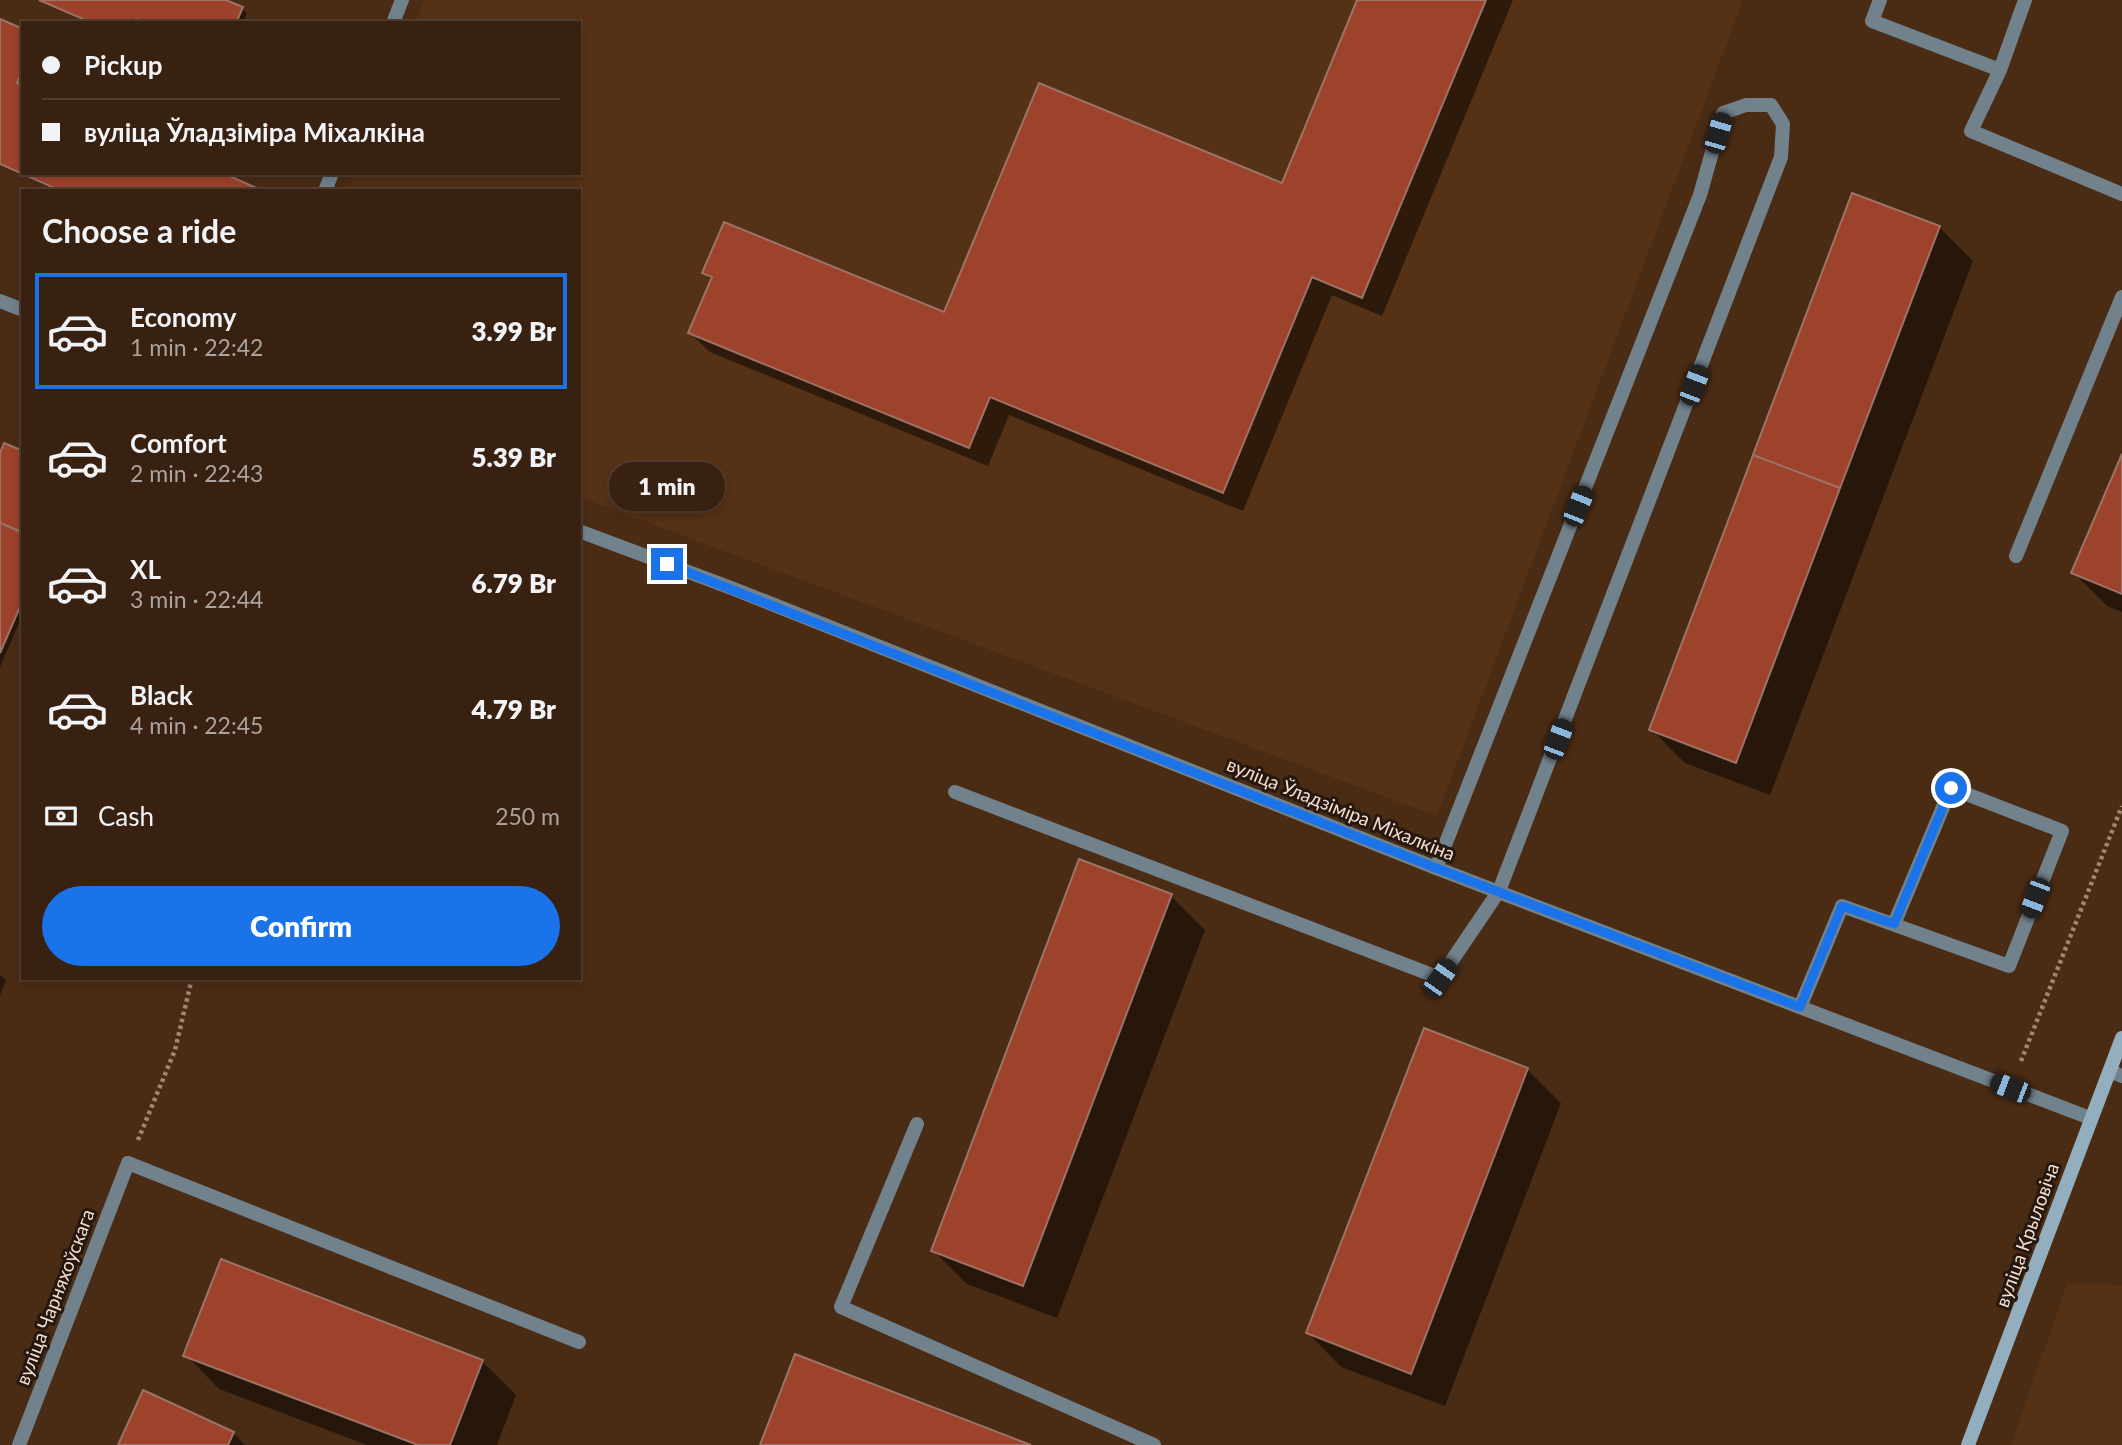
<!DOCTYPE html>
<html lang="en">
<head>
<meta charset="utf-8">
<style>
  :root { --surface:#382110; --page:#432e1e; --text:#f1f3f6; --muted:#aba39f; --line:#523e30; --accent:#1a73e8 }
  body { margin:0; font-family:Lato,sans-serif; background:var(--page); color:var(--text); height:100vh; display:flex; flex-direction:column; font-size:26px; white-space:nowrap }
  * { box-sizing:border-box; margin:0 }
  p { font-size:23px; color:var(--muted) }
  .icon { flex:none; width:38px; height:38px; fill:none; stroke:currentColor; stroke-width:2; stroke-linecap:round; stroke-linejoin:round }
  .map { position:relative; flex:1; overflow:hidden }
  .details { position:absolute; left:21px; top:189px; width:560px; height:791px; display:flex; flex-direction:column; background:var(--surface); border-radius:0px; box-shadow:0 4px 10px #0003,0 0 0 2px var(--line) }
  .details>* { flex:none }
  .guide { position:absolute; left:21px; top:21px; width:560px; height:154px; border-radius:0px; box-shadow:0 4px 10px #0003,0 0 0 2px var(--line); display:grid; align-content:center; height:154px; padding:0 21px; background:var(--surface) }
  .end { position:absolute; width:32px; height:32px; margin:-16px; border:9px solid #1a73e8; background:#fff; box-shadow:0 0 0 4px #fff }
  .from { border-radius:50% }
  .bubble { position:absolute; height:49px; border-radius:24px; background:var(--surface); box-shadow:0 4px 10px #0003,0 0 0 2px var(--line); font-size:23px; font-weight:800; line-height:49px; text-align:center }
  .car { position:absolute; width:21px; height:42px; margin:-21px -10px; border-radius:9px; box-shadow:0 0 5px 2px #0007; background:linear-gradient(#222 24%,#8ab4d8 0 40%,#222 0 76%,#8ab4d8 0 86%,#222 0) }
  .guide b { display:flex; align-items:center; gap:24px; height:66px; font-size:26px }
  .guide b+b { border-top:2px solid var(--line) }
  .guide i { width:18px; height:18px; background:var(--text) }
  ul { padding:0; list-style:none }
  li { display:flex; align-items:center; gap:21px; height:116px; margin:0 14px 10px; padding:0 7px; border:4px solid transparent; border-radius:0px }
  li div { flex:1 }
  li b { display:block; font-size:26px }
  li em { font-style:normal; font-weight:800 }
  li.selected { border-color:var(--accent) }
  li>.icon { width:63px; height:63px; stroke-width:1.5 }
  h2 { padding:0 21px; font-size:32px; line-height:84px }
  .pay { display:flex; align-items:center; gap:18px; height:77px; padding:0 21px; font-size:26px }
  .pay p { margin-inline-start:auto }
  .action { display:flex; gap:14px; margin-top:auto; padding:14px 21px }
  .action a { flex:1; height:80px; border-radius:42px; background:var(--accent); color:#fff; font-size:28px; font-weight:800; line-height:80px; text-align:center }
  .map>svg:first-child { display:block }
  .built { fill:#553116 }
  .shadow { fill:#0007 }
  .building { fill:#9d422b; stroke:#9d7367; stroke-width:2 }
  .lines { fill:none; stroke-linecap:round; stroke-linejoin:round }
  .path { stroke:#a08775; stroke-width:4.5; stroke-dasharray:3.5 3.5; stroke-linecap:butt }
  .service { stroke:#71828d; stroke-width:14 }
  .minor { stroke:#71828d; stroke-width:14 }
  .secondary { stroke:#93aebf; stroke-width:14 }
  .route { stroke:#1a73e8; stroke-width:9 }
  .labels { text-anchor:middle; stroke-width:6; stroke-linejoin:round; paint-order:stroke }
  .street-label { font-size:19px; fill:#f3dfd2; stroke:#26180e }
</style>
</head>
<body>
<div class="map">
<svg width="2122" height="1445" viewBox="0 0 2122 1445">
  <rect width="100%" height="100%" fill="#4a2c15"/>
  <path class="built" d="M424 0H1743L1437 816 579 497V191H348L355 173H579V23H415Z
    M2067 1284 2122 1285V1445H2011Z"/>
  <path class="shadow" d="M41 0H222L242 9 247 13 242 23H89L45 4Z
    M1359 0H1513L1382 316 1332 295 1243 511 1009 415 988 466 710 352 690 333 712 281 704 273 945 315 1283 185Z
    M0 21 23 31V173L259 191H58L0 165Z
    M1939 227 1973 261 1770 795 1685 763 1651 729Z
    M23 453V614L0 667V458Z
    M2122 458V612L2107 606 2073 572Z
    M1171 896 1205 930 1057 1318 967 1284 933 1250Z
    M0 975 6 980 0 995Z
    M1527 1069 1561 1103 1445 1406 1341 1367 1308 1333Z
    M186 1355 482 1361 516 1395 497 1445H367L219 1389Z
    M233 1433 245 1445H120Z"/>
  <path class="building" d="M39 0H226L243 7 236 23H146L136 19 135 23H92Z
    M1357 0H1486L1362 298 1312 277 1223 493 990 397 969 448 688 333 712 277 702 273 724 222 944 312 1039 83 1282 183Z
    M0 19 23 29V69L17 83 23 85V173H223L263 191H61L0 164Z
    M1852 193 1940 226 1840 488 1753 455Z
    M4 443 23 451V524L20 531 0 523V453Z
    M2122 454V594L2071 573Z
    M1753 455 1840 488 1736 763 1649 730Z
    M0 523 23 533V600L0 653Z
    M1079 859 1172 894 1023 1286 931 1251Z
    M1424 1028 1528 1068 1411 1374 1306 1333Z
    M221 1259 483 1360 450 1445H418L183 1356Z
    M795 1354 1031 1445H760Z
    M143 1390 234 1432 228 1445H118Z"/>
  <g class="lines">
    <path class="path" d="M2021 1061 2122 806
      M138 1140 175 1050 192 978"/>
    <path class="service" d="M1880 0 1872 21 2000 70 2025 0
      M393 23 402 0
      M2000 70 1971 131 2122 194
      M325 191 332 173
      M2016 556 2122 297
      M955 792 1440 978 1499 891 1781 157 1783 124 1771 105H1746L1723 113 1700 195 1436 868
      M1800 1007 1842 906 2009 966 2062 831 1951 788 1894 924
      M2110 1071 2122 1076
      M917 1124 841 1307 1154 1445
      M128 1163 579 1342"/>
    <path class="minor" d="M0 301 23 310
      M579 531 734 589 1436 868 2090 1118
      M19 1445 128 1163"/>
    <path class="secondary" d="M1968 1445 2122 1038"/>
  </g>
  <g class="lines">
    <path class="route" d="M667 564 1436 868 1800 1007 1842 906 1894 924 1951 788"/>
  </g>
  <g class="labels">
    <g class="street-label">
      <text transform="translate(1341 809) rotate(22)" y="7">вуліца Ўладзіміра Міхалкіна</text>
      <text transform="translate(2027 1235) rotate(-70)" y="7">вуліца Крыловіча</text>
      <text transform="translate(55 1297) rotate(-69)" y="7">вуліца Чарняхоўскага</text>
    </g>
  </g>
</svg>
<i class="end from" style="left:1951px;top:788px"></i>
<i class="end" style="left:667px;top:564px"></i>
<div class="bubble" style="left:609px;top:462px;width:116px">1 min</div>
<i class="car" style="left:1718px;top:133px;rotate:16deg"></i>
<i class="car" style="left:1694px;top:385px;rotate:21deg"></i>
<i class="car" style="left:1578px;top:506px;rotate:22deg"></i>
<i class="car" style="left:1558px;top:739px;rotate:21deg"></i>
<i class="car" style="left:2035px;top:898px;rotate:201deg"></i>
<i class="car" style="left:1440px;top:978px;rotate:35deg"></i>
<i class="car" style="left:2010px;top:1088px;rotate:291deg"></i>
<div class="guide">
<b><i class="from"></i>Pickup</b>
<b><i></i>вуліца Ўладзіміра Міхалкіна</b>
</div>
<section class="details">
<h2>Choose a ride</h2>
<ul>
<li class="selected"><svg class="icon" aria-label="car" viewBox="0 0 24 24"><path d="M5 17H2v-5l4-1 3-4h7l3 4 3 1v5h-3M9 17h6M6 11h13"/><circle cx="7" cy="17" r="2"/><circle cx="17" cy="17" r="2"/></svg><div><b>Economy</b><p>1 min · 22:42</p></div><em>3.99 Br</em></li>
<li><svg class="icon" aria-label="car" viewBox="0 0 24 24"><path d="M5 17H2v-5l4-1 3-4h7l3 4 3 1v5h-3M9 17h6M6 11h13"/><circle cx="7" cy="17" r="2"/><circle cx="17" cy="17" r="2"/></svg><div><b>Comfort</b><p>2 min · 22:43</p></div><em>5.39 Br</em></li>
<li><svg class="icon" aria-label="car" viewBox="0 0 24 24"><path d="M5 17H2v-5l4-1 3-4h7l3 4 3 1v5h-3M9 17h6M6 11h13"/><circle cx="7" cy="17" r="2"/><circle cx="17" cy="17" r="2"/></svg><div><b>XL</b><p>3 min · 22:44</p></div><em>6.79 Br</em></li>
<li><svg class="icon" aria-label="car" viewBox="0 0 24 24"><path d="M5 17H2v-5l4-1 3-4h7l3 4 3 1v5h-3M9 17h6M6 11h13"/><circle cx="7" cy="17" r="2"/><circle cx="17" cy="17" r="2"/></svg><div><b>Black</b><p>4 min · 22:45</p></div><em>4.79 Br</em></li>
</ul>
<div class="pay"><svg class="icon" aria-label="cash" viewBox="0 0 24 24"><path d="M3 7h18v10H3z"/><circle cx="12" cy="12" r="2"/></svg>Cash<p>250 m</p></div>
<div class="action"><a>Confirm</a></div>
</section>
</div>
</body>
</html>
